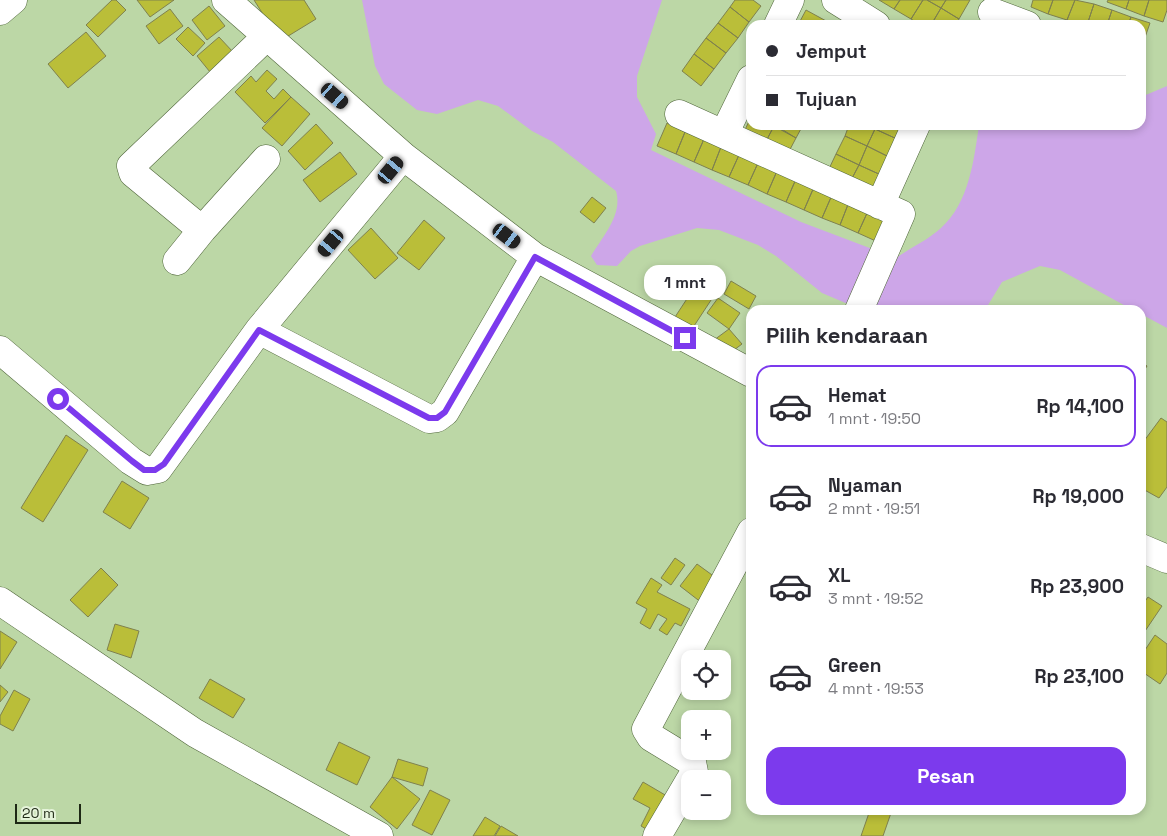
<!DOCTYPE html>
<html lang="id">
<head>
<meta charset="utf-8">
<style>
  :root { --surface:#fff; --page:#f2f2f3; --text:#2b2b33; --muted:#7c7c81; --line:#e1e1e2; --accent:#7c3aed }
  body { margin:0; font-family:"Space Grotesk",sans-serif; background:var(--page); color:var(--text); height:100vh; display:flex; flex-direction:column; font-size:19px; white-space:nowrap }
  * { box-sizing:border-box; margin:0 }
  p { font-size:16px; color:var(--muted) }
  .icon { flex:none; width:28px; height:28px; fill:none; stroke:currentColor; stroke-width:2; stroke-linecap:round; stroke-linejoin:round }
  .map { position:relative; flex:1; overflow:hidden }
  .sheet { position:absolute; left:746px; top:305px; width:400px; height:510px; display:flex; flex-direction:column; background:var(--surface); border-radius:15px; box-shadow:0 2px 8px #0003 }
  .sheet>* { flex:none }
  .guide { position:absolute; left:746px; top:20px; width:400px; height:110px; border-radius:15px; box-shadow:0 2px 8px #0003; display:grid; align-content:center; height:110px; padding:0 20px; background:var(--surface) }
  .fabs { position:absolute; left:681px; top:650px; display:grid; gap:10px }
  .fabs a { display:grid; place-items:center; width:50px; height:50px; border-radius:10px; background:var(--surface); box-shadow:0 2px 8px #0003; font-size:25px }
  .scale { position:absolute; left:15px; bottom:12px; width:66px; box-sizing:border-box; padding-left:5px; border:2px solid #1e2815; border-top:0; font-size:14px; line-height:18px; white-space:nowrap; color:#1e2815; -webkit-text-stroke:4px #e5f3da; paint-order:stroke }
  .end { position:absolute; width:22px; height:22px; margin:-11px; border:6px solid #7c3aed; background:#fff; box-shadow:0 0 0 2px #fff }
  .from { border-radius:50% }
  .bubble { position:absolute; height:35px; border-radius:15px; background:var(--surface); box-shadow:0 2px 8px #0003; font-size:16px; font-weight:800; line-height:35px; text-align:center }
  .car { position:absolute; width:15px; height:30px; margin:-15px -8px; border-radius:6px; box-shadow:0 0 4px 1px #0007; background:linear-gradient(#222 24%,#8ab4d8 0 40%,#222 0 76%,#8ab4d8 0 86%,#222 0) }
  .guide b { display:flex; align-items:center; gap:18px; height:48px; font-size:19px }
  .guide b+b { border-top:1px solid var(--line) }
  .guide i { width:12px; height:12px; background:var(--text) }
  ul { padding:0; list-style:none }
  li { display:flex; align-items:center; gap:15px; height:82px; margin:0 10px 8px; padding:0 10px; border:2px solid transparent; border-radius:15px }
  li div { flex:1 }
  li b { display:block; font-size:19px }
  li em { font-style:normal; font-weight:800 }
  li.active { border-color:var(--accent) }
  li>.icon { width:45px; height:45px; stroke-width:1.5 }
  h2 { padding:0 20px; font-size:22px; line-height:60px }
  .cta { display:flex; gap:10px; margin-top:auto; padding:10px 20px }
  .cta a { flex:1; height:58px; border-radius:15px; background:var(--accent); color:#fff; font-size:20px; font-weight:800; line-height:58px; text-align:center }
  .map>svg:first-child { display:block }
  .green { fill:#cda6e8 }
  .building { fill:#babe39; stroke:#7f814f }
  .lines { fill:none; stroke-linecap:round; stroke-linejoin:round }
  .minor-casing { stroke:#4f653a; stroke-width:29 }
  .minor { stroke:#fff; stroke-width:28 }
  .route { stroke:#7c3aed; stroke-width:6 }
</style>
</head>
<body>
<div class="map">
<svg width="1167" height="836" viewBox="0 0 1167 836">
  <rect width="100%" height="100%" fill="#bcd7a6"/>
  <path class="green" d="M362 0H662L637 76V97L656 134 651 150 801 222 896 258C910 248 928 240 941 228 969 203 974 160 979 125H1141V97L1167 86V328L1141 314V310H1133L1060 270 1040 266 1002 282 985 310H862L822 293 776 256 758 245 719 230 697 228 640 246 631 251 617 266 597 265 591 256C603 236 623 215 616 191L553 142 532 131 498 106 478 100 437 114 417 110 384 84 375 66Z"/>
  <path class="building" d="M112 0H116L126 10 98 37 86 25Z
    M137 0H174L150 17Z
    M254 0H304L316 19 280 41Z
    M735 0H753L761 6 749 22 730 7Z
    M879 0H900L894 9Z
    M900 0H923L911 19 894 9Z
    M923 0H927L941 8 931 25H921L911 19Z
    M927 0H946L941 8Z
    M946 0H970L959 19 941 8Z
    M1033 0H1053L1048 14 1031 7Z
    M1053 0H1075L1067 20 1048 14Z
    M1075 0 1094 4 1087 25 1067 20Z
    M1108 0H1129L1126 9 1107 2Z
    M1129 0H1149L1144 16 1126 9Z
    M1149 0H1167V10L1163 22 1144 16Z
    M1094 4 1112 10 1107 25H1087Z
    M209 6 225 26 207 40 192 20Z
    M730 7 749 22 738 38 718 23Z
    M941 8 959 19 956 25H931Z
    M170 9 183 26 159 44 146 26Z
    M806 10 828 22 826 25H798Z
    M1112 10 1131 17 1128 25H1107Z
    M1131 17 1150 23 1142 46 1141 25H1128Z
    M718 23 738 38 726 53 706 38Z
    M188 27 205 43 193 56 176 39Z
    M86 32 106 56 68 88 48 64Z
    M219 37 233 52 210 72 197 56Z
    M706 38 726 53 714 69 694 54Z
    M694 54 714 69 701 86 682 71Z
    M267 70 277 79 266 91 274 99 283 89 291 97 265 123 235 92 251 76 256 82Z
    M291 97 310 114 282 146 262 128Z
    M751 117V125L774 126 764 145 743 134Z
    M667 123 685 132 676 154 657 146Z
    M316 124 333 143 305 170 288 151Z
    M775 125H803L796 138Z
    M849 125H867L875 129 867 146 845 136Z
    M877 125H904L897 139 875 129Z
    M774 126 796 138 786 157 764 145Z
    M875 129 897 139 889 157 867 146Z
    M685 132 704 139 694 162 676 154Z
    M845 136 867 146 859 165 836 154Z
    M704 139 721 147 712 170 694 162Z
    M867 146 889 157 881 175 859 165Z
    M721 147 739 155 729 177 712 170Z
    M340 152 357 174 320 202 303 180Z
    M836 154 859 165 849 184 827 173Z
    M739 155 758 163 748 185 729 177Z
    M758 163 777 171 767 194 748 185Z
    M859 165 881 175 872 194 849 184Z
    M777 171 796 179 786 202 767 194Z
    M796 179 814 187 804 210 786 202Z
    M814 187 832 195 822 218 804 210Z
    M832 195 849 202 840 225 822 218Z
    M592 197 606 208 594 223 580 212Z
    M849 202 868 211 858 233 840 225Z
    M868 211 887 219 878 242 858 233Z
    M424 220 445 238 419 270 397 253Z
    M371 228 398 258 375 279 348 250Z
    M700 279 717 291 692 329 675 317Z
    M731 281 756 296 749 309 724 294Z
    M718 298 740 313 729 329 707 313Z
    M729 329 742 344 726 356 714 340Z
    M1141 362 1147 366 1141 375Z
    M1161 418 1167 422V487L1159 498 1141 488V445Z
    M66 435 88 450 43 522 21 508Z
    M122 481 149 498 130 529 103 512Z
    M675 558 685 565 671 585 661 578Z
    M697 564 719 580 702 603 680 586Z
    M101 568 118 585 88 617 70 600Z
    M651 578 662 585 657 592 690 609 681 626 675 623 667 635 659 630 667 619 658 614 650 629 640 623 647 609 636 603Z
    M1148 597 1162 606 1141 637V607Z
    M115 624 139 631 131 658 107 650Z
    M0 631 17 642 0 669Z
    M1155 635 1167 644V673L1160 684 1141 671V656Z
    M210 679 245 699 233 718 199 698Z
    M0 685 8 692 0 702Z
    M14 690 30 699 13 731 0 724V716Z
    M339 742 370 757 357 785 326 770Z
    M398 759 428 768 423 786 392 777Z
    M392 777 420 799 397 829 370 807Z
    M643 782 672 799 653 833 641 826 650 808 633 799Z
    M430 790 450 800 432 835 412 825Z
    M870 810H892L883 836H861Z
    M485 817 500 826 494 836H473Z
    M501 826 518 836H495Z"/>
  <g class="lines">
    <defs>
      <path id="minor" d="M226 0 403 156 535 257 751 373
        M836 0 876 25
        M0 11 13 0
        M992 12 1027 25
        M778 25 790 0
        M679 114 901 214 859 310
        M724 134 751 79
        M880 205 916 125
        M202 230 133 173 131 166 266 37
        M177 261 202 230 266 159
        M259 330 429 419 437 418 445 412 535 257
        M0 350 131 461 147 471 158 469 259 330 403 156
        M1141 548 1167 559
        M0 601 195 733 379 836
        M691 779 694 772 692 762 651 737 646 729 751 532
        M657 836 690 780"/>
    </defs>
    <use href="#minor" class="minor-casing"/>
    <use href="#minor" class="minor"/>
  </g>
  <g class="lines">
    <path class="route" d="M58 399 132 461 144 470H155L164 464 259 330 429 418H437L445 412 535 257 685 338"/>
  </g>
</svg>
<div class="fabs">
<a><svg class="icon" aria-label="locate" viewBox="0 0 24 24"><circle cx="12" cy="12" r="6"/><path d="M12 2v4M12 18v4M2 12h4M18 12h4"/></svg></a>
<a>+</a>
<a>−</a>
</div>
<div class="scale">20 m</div>
<i class="end from" style="left:58px;top:399px"></i>
<i class="end" style="left:685px;top:338px"></i>
<div class="bubble" style="left:644px;top:265px;width:82px">1 mnt</div>
<i class="car" style="left:335px;top:96px;rotate:131deg"></i>
<i class="car" style="left:391px;top:170px;rotate:40deg"></i>
<i class="car" style="left:507px;top:236px;rotate:127deg"></i>
<i class="car" style="left:331px;top:243px;rotate:220deg"></i>
<div class="guide">
<b><i class="from"></i>Jemput</b>
<b><i></i>Tujuan</b>
</div>
<section class="sheet">
<h2>Pilih kendaraan</h2>
<ul>
<li class="active"><svg class="icon" aria-label="car" viewBox="0 0 24 24"><path d="M5 17H2v-5l4-1 3-4h7l3 4 3 1v5h-3M9 17h6M6 11h13"/><circle cx="7" cy="17" r="2"/><circle cx="17" cy="17" r="2"/></svg><div><b>Hemat</b><p>1 mnt · 19:50</p></div><em>Rp 14,100</em></li>
<li><svg class="icon" aria-label="car" viewBox="0 0 24 24"><path d="M5 17H2v-5l4-1 3-4h7l3 4 3 1v5h-3M9 17h6M6 11h13"/><circle cx="7" cy="17" r="2"/><circle cx="17" cy="17" r="2"/></svg><div><b>Nyaman</b><p>2 mnt · 19:51</p></div><em>Rp 19,000</em></li>
<li><svg class="icon" aria-label="car" viewBox="0 0 24 24"><path d="M5 17H2v-5l4-1 3-4h7l3 4 3 1v5h-3M9 17h6M6 11h13"/><circle cx="7" cy="17" r="2"/><circle cx="17" cy="17" r="2"/></svg><div><b>XL</b><p>3 mnt · 19:52</p></div><em>Rp 23,900</em></li>
<li><svg class="icon" aria-label="car" viewBox="0 0 24 24"><path d="M5 17H2v-5l4-1 3-4h7l3 4 3 1v5h-3M9 17h6M6 11h13"/><circle cx="7" cy="17" r="2"/><circle cx="17" cy="17" r="2"/></svg><div><b>Green</b><p>4 mnt · 19:53</p></div><em>Rp 23,100</em></li>
</ul>
<div class="cta"><a>Pesan</a></div>
</section>
</div>
</body>
</html>
